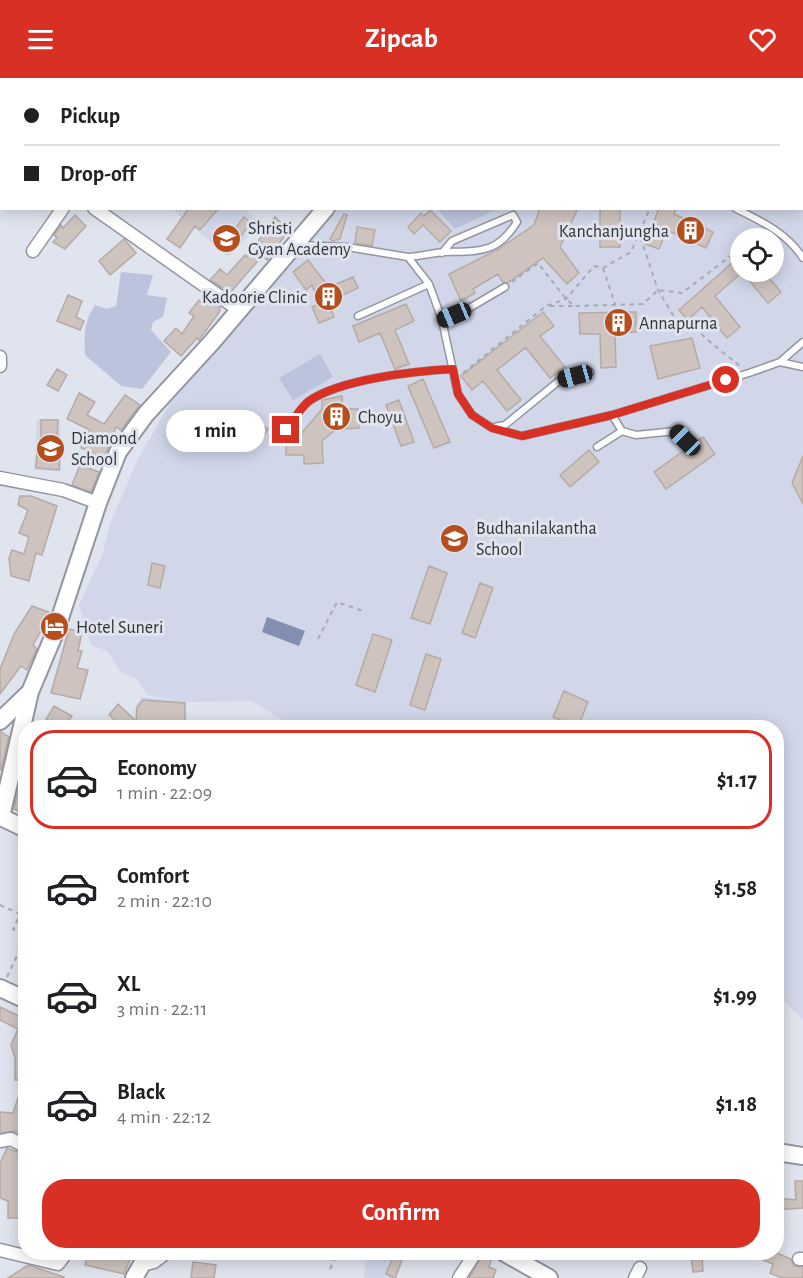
<!DOCTYPE html>
<html lang="en">
<head>
<meta charset="utf-8">
<style>
  :root { --surface:#fff; --page:#f6f6f6; --text:#202124; --muted:#757577; --line:#e0e0e0; --accent:#d93025 }
  body { margin:0; font-family:"Alegreya Sans",sans-serif; background:var(--page); color:var(--text); height:100vh; display:flex; flex-direction:column; font-size:22px; white-space:nowrap }
  * { box-sizing:border-box; margin:0 }
  p { font-size:20px; color:var(--muted) }
  .icon { flex:none; width:33px; height:33px; fill:none; stroke:currentColor; stroke-width:2; stroke-linecap:round; stroke-linejoin:round }
  .map { position:relative; flex:1; overflow:hidden }
  .panel { position:absolute; left:18px; top:642px; width:766px; height:540px; display:flex; flex-direction:column; background:var(--surface); border-radius:24px; box-shadow:0 3px 15px #0003 }
  .panel>* { flex:none }
  .top-card { position:absolute; left:0px; top:0px; width:804px; height:132px; box-shadow:0 3px 15px #0003; display:grid; align-content:center; height:132px; padding:0 24px; background:var(--surface) }
  .tools { position:absolute; left:730px; top:150px; display:grid; gap:12px }
  .tools a { display:grid; place-items:center; width:54px; height:54px; border-radius:50%; background:var(--surface); box-shadow:0 3px 15px #0003; font-size:30px }
  .end { position:absolute; width:27px; height:27px; margin:-14px; border:8px solid #d93025; background:#fff; box-shadow:0 0 0 3px #fff }
  .from { border-radius:50% }
  .bubble { position:absolute; height:42px; border-radius:21px; background:var(--surface); box-shadow:0 3px 15px #0003; font-size:20px; font-weight:600; line-height:42px; text-align:center }
  .car { position:absolute; width:18px; height:36px; margin:-18px -9px; border-radius:8px; box-shadow:0 0 4px 2px #0007; background:linear-gradient(#222 24%,#8ab4d8 0 40%,#222 0 76%,#8ab4d8 0 86%,#222 0) }
  .top-card b { display:flex; align-items:center; gap:21px; height:57px; font-size:22px }
  .top-card b+b { border-top:2px solid var(--line) }
  .top-card i { width:15px; height:15px; background:var(--text) }
  ul { padding:10px 0 0; list-style:none }
  li { display:flex; align-items:center; gap:18px; height:99px; margin:0 12px 9px; padding:0 12px; border:3px solid transparent; border-radius:24px }
  li div { flex:1 }
  li b { display:block; font-size:22px }
  li em { font-style:normal; font-weight:600 }
  li.active { border-color:var(--accent) }
  li>.icon { width:54px; height:54px; stroke-width:1.5 }
  .primary-button { display:flex; gap:12px; margin-top:auto; padding:12px 24px }
  .primary-button a { flex:1; height:69px; border-radius:24px; background:var(--accent); color:#fff; font-size:24px; font-weight:600; line-height:69px; text-align:center }
  header { display:flex; justify-content:space-between; align-items:center; height:78px; padding:0 24px; background:var(--accent); color:#fff; font-size:27px; font-weight:600 }
  .map>svg:first-child { display:block }
  .built { fill:#d1d7e8; fill-rule:evenodd }
  .green { fill:#bcc4dd }
  .water { fill:#838eb1 }
  .building { fill:#cec3bf; stroke:#b5aaa6; stroke-width:1.5 }
  .lines { fill:none; stroke-linecap:round; stroke-linejoin:round }
  .lane-casing { stroke:#9396a0; stroke-width:9 }
  .street-casing { stroke:#9396a0; stroke-width:15 }
  .secondary-casing { stroke:#9396a0; stroke-width:20 }
  .path { stroke:#a7aab2; stroke-width:2; stroke-dasharray:4.5 4.5; stroke-linecap:butt }
  .lane { stroke:#fff; stroke-width:6 }
  .street { stroke:#fff; stroke-width:12 }
  .secondary { stroke:#fff; stroke-width:16 }
  .route { stroke:#d93025; stroke-width:8 }
  .labels { text-anchor:middle; stroke-width:6; stroke-linejoin:round; paint-order:stroke }
  .poi-label { font-size:18px; fill:#323337; stroke:#e0e4ee; text-anchor:start }
</style>
</head>
<body>
<header><svg class="icon" aria-label="menu" viewBox="0 0 24 24"><path d="M4 6h16M4 12h16M4 18h16"/></svg>Zipcab<svg class="icon" aria-label="heart" viewBox="0 0 24 24"><path d="M12 20l-8-8c-3-5 5-10 8-4 3-6 11-1 8 4z"/></svg></header>
<div class="map">
<svg width="803" height="1200" viewBox="0 0 803 1200">
  <rect width="100%" height="100%" fill="#e0e4ee"/>
  <path class="built" d="M459 0H803V942L777 916V650L287 649 281 641 251 623 186 624 187 649H136L135 631 141 619 174 622 147 617 138 602 120 593 107 573 91 567 79 527 102 477 111 443 138 381 170 325 287 184 336 131 802 130V2L457 1ZM741 160H774V194H741Z
    M172 131H244L256 142 257 150 228 179Z
    M37 341H59L61 361 65 363 61 374V393L34 392Z
    M371 1175H406L397 1200H364L365 1185Z"/>
  <path class="green" d="M437 131H497L455 151Z
    M121 194 153 197 147 217 167 220 163 239 153 244 151 252 171 274 142 311 121 308 85 277C84 258 84 243 95 227L106 231 116 228Z
    M320 276 333 299 293 322 279 300Z"/>
  <path class="water" d="M267 539 305 553 299 568 262 554Z"/>
  <path class="building" d="M189 130H219L200 152 195 148 180 170 167 161Z
    M540 130H578L560 169 579 195 567 206 543 180 508 205 503 204 498 196 473 211 475 215 461 223 449 196 497 172 534 147Z
    M600 130H620V169H600Z
    M659 130H676L674 136 713 154 706 170 667 152 659 171 645 166Z
    M430 132 451 153 440 164 423 147 414 156 408 149 421 135 424 138Z
    M344 136 347 137 340 161 333 163 330 161Z
    M75 137 86 148 65 171 53 164 57 160 54 157 61 147 63 150Z
    M244 139 251 145 237 163 230 157Z
    M275 139 289 152 267 182 262 178 230 215 210 202 220 191 227 197 245 177 247 179Z
    M357 149 375 152 372 168 355 165Z
    M124 161 136 175 110 197 99 183Z
    M741 177V195L715 218 740 249 727 260 702 229 688 242 679 232Z
    M308 182 327 207V210L353 199 358 210 328 224 334 239 319 245 312 229 320 226 312 207 306 212 293 194Z
    M742 194H764L781 214 768 225Z
    M68 217 82 223 76 239 84 243 80 252 57 243Z
    M199 222 208 228 211 223 220 229V233L199 262 197 260 181 278 164 263 176 250 182 256 194 238 189 235Z
    M406 226 414 243 395 252 409 286 395 291 380 255 359 264 353 248Z
    M543 234 554 248 540 258 565 289 550 300 526 270 524 271 497 292 521 322 507 333 483 303 472 312 461 298Z
    M636 234V254L615 255 616 289 601 290 600 256H580L579 235Z
    M692 260 700 290 658 301 650 268Z
    M57 291 67 297 58 313 47 307Z
    M423 301 450 364 434 370 408 308Z
    M79 315 95 324 87 337 104 346 125 317 140 327 121 352 116 349 104 380 81 370 90 352 67 341Z
    M342 318V331H358L359 350 336 351 322 363 323 385 304 386V377H286V357L301 356 322 331V322Z
    M399 322 414 364 401 368 386 327Z
    M241 334 268 351 260 364 233 348Z
    M41 342H58L57 361H41Z
    M703 359 715 376 666 411 654 394Z
    M589 372 599 384 570 409 560 397Z
    M37 375 60 378 59 392 36 390Z
    M803 378V426L792 405Z
    M80 387 99 394 91 414 72 407Z
    M20 418H31L57 428 42 477 36 475 29 503 11 498 9 480 12 472 24 476 29 459 19 455 28 432 18 427Z
    M152 485 165 488 160 510 148 507Z
    M429 488 447 495 430 546 411 540Z
    M480 505 493 510 475 560 462 555Z
    M32 528 51 535 49 539 33 567 37 571 27 592 21 588 0 616V591L14 556Z
    M69 551 82 554 78 573H82L77 590 88 592 80 621 51 615Z
    M373 556 392 562 375 614 356 607Z
    M426 576 441 581 425 632 410 627Z
    M564 613 588 624 578 649 553 639Z
    M143 622 185 625V648H166V644L136 645 137 629Z
    M118 626 134 641 132 650H124L109 637Z
    M54 628 72 638 64 650H41Z
    M0 653 9 659 1 692H0Z
    M24 685H26V737L14 731Z
    M0 929 23 940 26 934V1059L14 1053 0 1055V1034L13 1035 24 1002H15V980L11 967 18 951 0 942Z
    M7 1070 26 1077V1108L20 1132H26V1140H8V1123L0 1120V1085Z
    M795 1103H803V1130L777 1132 778 1120 796 1122Z
    M88 1174H133L124 1196 85 1187Z
    M395 1174H405L395 1200 386 1196Z
    M484 1174 493 1176 489 1189 496 1192 493 1200H469Z
    M766 1174H775L791 1181 794 1188 803 1189V1200H782L770 1195 773 1186 763 1182Z
    M702 1177 703 1193 693 1194 691 1178Z
    M193 1184 216 1187 214 1200H191Z
    M28 1187 64 1199V1200H8Z"/>
  <g class="lines">
    <defs>
      <path id="lane" d="M583 0 584 2
        M735 130C762 144 786 154 803 180
        M299 167 347 169 408 179 429 206 442 242 458 316 472 337 492 350 522 358 612 337 749 295 780 284 803 264
        M408 179C421 178 433 175 445 174 479 173 497 176 517 144L513 137 452 163 442 175
        M358 238 429 206
        M442 242 466 232 505 209
        M780 284 803 289
        M612 337 622 353 636 357 676 353 685 362
        M494 349 505 347 560 302 590 294
        M286 352C293 343 300 330 309 323 341 301 415 293 453 291
        M597 369 622 353"/>
      <path id="street" d="M122 2 124 0
        M267 2 271 0
        M0 36 2 37
        M0 87 2 86
        M94 130 239 232
        M33 173 63 130
        M0 279V288
        M0 400 63 412 98 425
        M0 1063 11 1061 26 1069
        M0 1172 58 1186 67 1174
        M799 1181H803
        M142 1187 154 1184 167 1174
        M459 1200 476 1174
        M635 1200 640 1190"/>
      <path id="secondary" d="M447 2 448 0
        M0 643 30 614
        M26 751 1 739 30 614 56 552 98 425 118 374 146 336 212 264 326 130
        M0 910 26 922
        M777 1074 803 1078
        M503 1174 549 1200
        M134 1200 149 1174"/>
    </defs>
    <use href="#lane" class="lane-casing"/>
    <use href="#street" class="street-casing"/>
    <use href="#secondary" class="secondary-casing"/>
    <path class="path" d="M628 151 638 152 658 212 682 252 696 248 704 259 741 289
      M754 160 763 153
      M603 190 615 226
      M512 204 538 185 566 221 574 228 643 226 658 212 682 215 741 170
      M550 228H574
      M463 295 546 228 566 221 594 188 603 190 631 174 650 130
      M318 561 337 524 363 533
      M26 825 13 851 26 857
      M0 827 20 836
      M7 899 26 858
      M330 1191 338 1174"/>
    <use href="#lane" class="lane"/>
    <use href="#street" class="street"/>
    <use href="#secondary" class="secondary"/>
  </g>
  <g class="lines">
    <path class="route" d="M286 352C293 343 300 330 309 323 341 301 415 293 453 291L458 316 472 337 492 350 522 358 612 337 726 302"/>
  </g>
  <defs>
    <symbol id="building-disc" viewBox="-11 -11 22 22"><circle r="9.5" fill="#b5501e" stroke="#e0e4ee"/><path d="M-4-6H4V6H1V3H-1V6H-4ZM-2.5-4.3h1.7v1.8h-1.7ZM.8-4.3h1.7v1.8H.8ZM-2.5-1h1.7V.8h-1.7ZM.8-1h1.7V.8H.8Z" fill="#fff"/></symbol>
    <symbol id="school-disc" viewBox="-11 -11 22 22"><circle r="9.5" fill="#b5501e" stroke="#e0e4ee"/><path d="M0-5L7-2L0 1L-7-2ZM-4 1L0 2.5L4 1V4Q0 6-4 4Z" fill="#fff"/></symbol>
    <symbol id="hotel-disc" viewBox="-11 -11 22 22"><circle r="9.5" fill="#b5501e" stroke="#e0e4ee"/><path d="M-6-4.5h1.5V1H6V5H4.5V3h-9V5H-6ZM-4 0a1.8 1.8 0 1 1 3.6 0ZM.5 0V-2.5h3Q6-2.5 6 0Z" fill="#fff"/></symbol>
  </defs>
  <g fill-rule="evenodd">
    <use href="#building-disc" x="674" y="136" width="33" height="33"/>
    <use href="#school-disc" x="210" y="144" width="33" height="33"/>
    <use href="#building-disc" x="312" y="202" width="33" height="33"/>
    <use href="#building-disc" x="602" y="228" width="33" height="33"/>
    <use href="#building-disc" x="320" y="322" width="33" height="33"/>
    <use href="#school-disc" x="34" y="354" width="33" height="33"/>
    <use href="#school-disc" x="438" y="444" width="33" height="33"/>
    <use href="#hotel-disc" x="38" y="532" width="33" height="33"/>
  </g>
  <g class="labels">
    <g class="poi-label">
      <text x="248" y="156">Shristi<tspan x="248" dy="21">Gyan Academy</tspan></text>
      <text x="669" y="159" text-anchor="end">Kanchanjungha</text>
      <text x="307" y="225" text-anchor="end">Kadoorie Clinic</text>
      <text x="639" y="251">Annapurna</text>
      <text x="358" y="345">Choyu</text>
      <text x="71" y="366">Diamond<tspan x="71" dy="21">School</tspan></text>
      <text x="476" y="456">Budhanilakantha<tspan x="476" dy="21">School</tspan></text>
      <text x="76" y="555">Hotel Suneri</text>
    </g>
  </g>
</svg>
<div class="tools">
<a><svg class="icon" aria-label="locate" viewBox="0 0 24 24"><circle cx="12" cy="12" r="6"/><path d="M12 2v4M12 18v4M2 12h4M18 12h4"/></svg></a>
</div>
<i class="end from" style="left:726px;top:302px"></i>
<i class="end" style="left:286px;top:352px"></i>
<div class="bubble" style="left:166px;top:332px;width:99px">1 min</div>
<i class="car" style="left:454px;top:237px;rotate:247deg"></i>
<i class="car" style="left:575px;top:298px;rotate:255deg"></i>
<i class="car" style="left:685px;top:362px;rotate:315deg"></i>
<div class="top-card">
<b><i class="from"></i>Pickup</b>
<b><i></i>Drop-off</b>
</div>
<section class="panel">
<ul>
<li class="active"><svg class="icon" aria-label="car" viewBox="0 0 24 24"><path d="M5 17H2v-5l4-1 3-4h7l3 4 3 1v5h-3M9 17h6M6 11h13"/><circle cx="7" cy="17" r="2"/><circle cx="17" cy="17" r="2"/></svg><div><b>Economy</b><p>1 min · 22:09</p></div><em>$1.17</em></li>
<li><svg class="icon" aria-label="car" viewBox="0 0 24 24"><path d="M5 17H2v-5l4-1 3-4h7l3 4 3 1v5h-3M9 17h6M6 11h13"/><circle cx="7" cy="17" r="2"/><circle cx="17" cy="17" r="2"/></svg><div><b>Comfort</b><p>2 min · 22:10</p></div><em>$1.58</em></li>
<li><svg class="icon" aria-label="car" viewBox="0 0 24 24"><path d="M5 17H2v-5l4-1 3-4h7l3 4 3 1v5h-3M9 17h6M6 11h13"/><circle cx="7" cy="17" r="2"/><circle cx="17" cy="17" r="2"/></svg><div><b>XL</b><p>3 min · 22:11</p></div><em>$1.99</em></li>
<li><svg class="icon" aria-label="car" viewBox="0 0 24 24"><path d="M5 17H2v-5l4-1 3-4h7l3 4 3 1v5h-3M9 17h6M6 11h13"/><circle cx="7" cy="17" r="2"/><circle cx="17" cy="17" r="2"/></svg><div><b>Black</b><p>4 min · 22:12</p></div><em>$1.18</em></li>
</ul>
<div class="primary-button"><a>Confirm</a></div>
</section>
</div>
</body>
</html>
